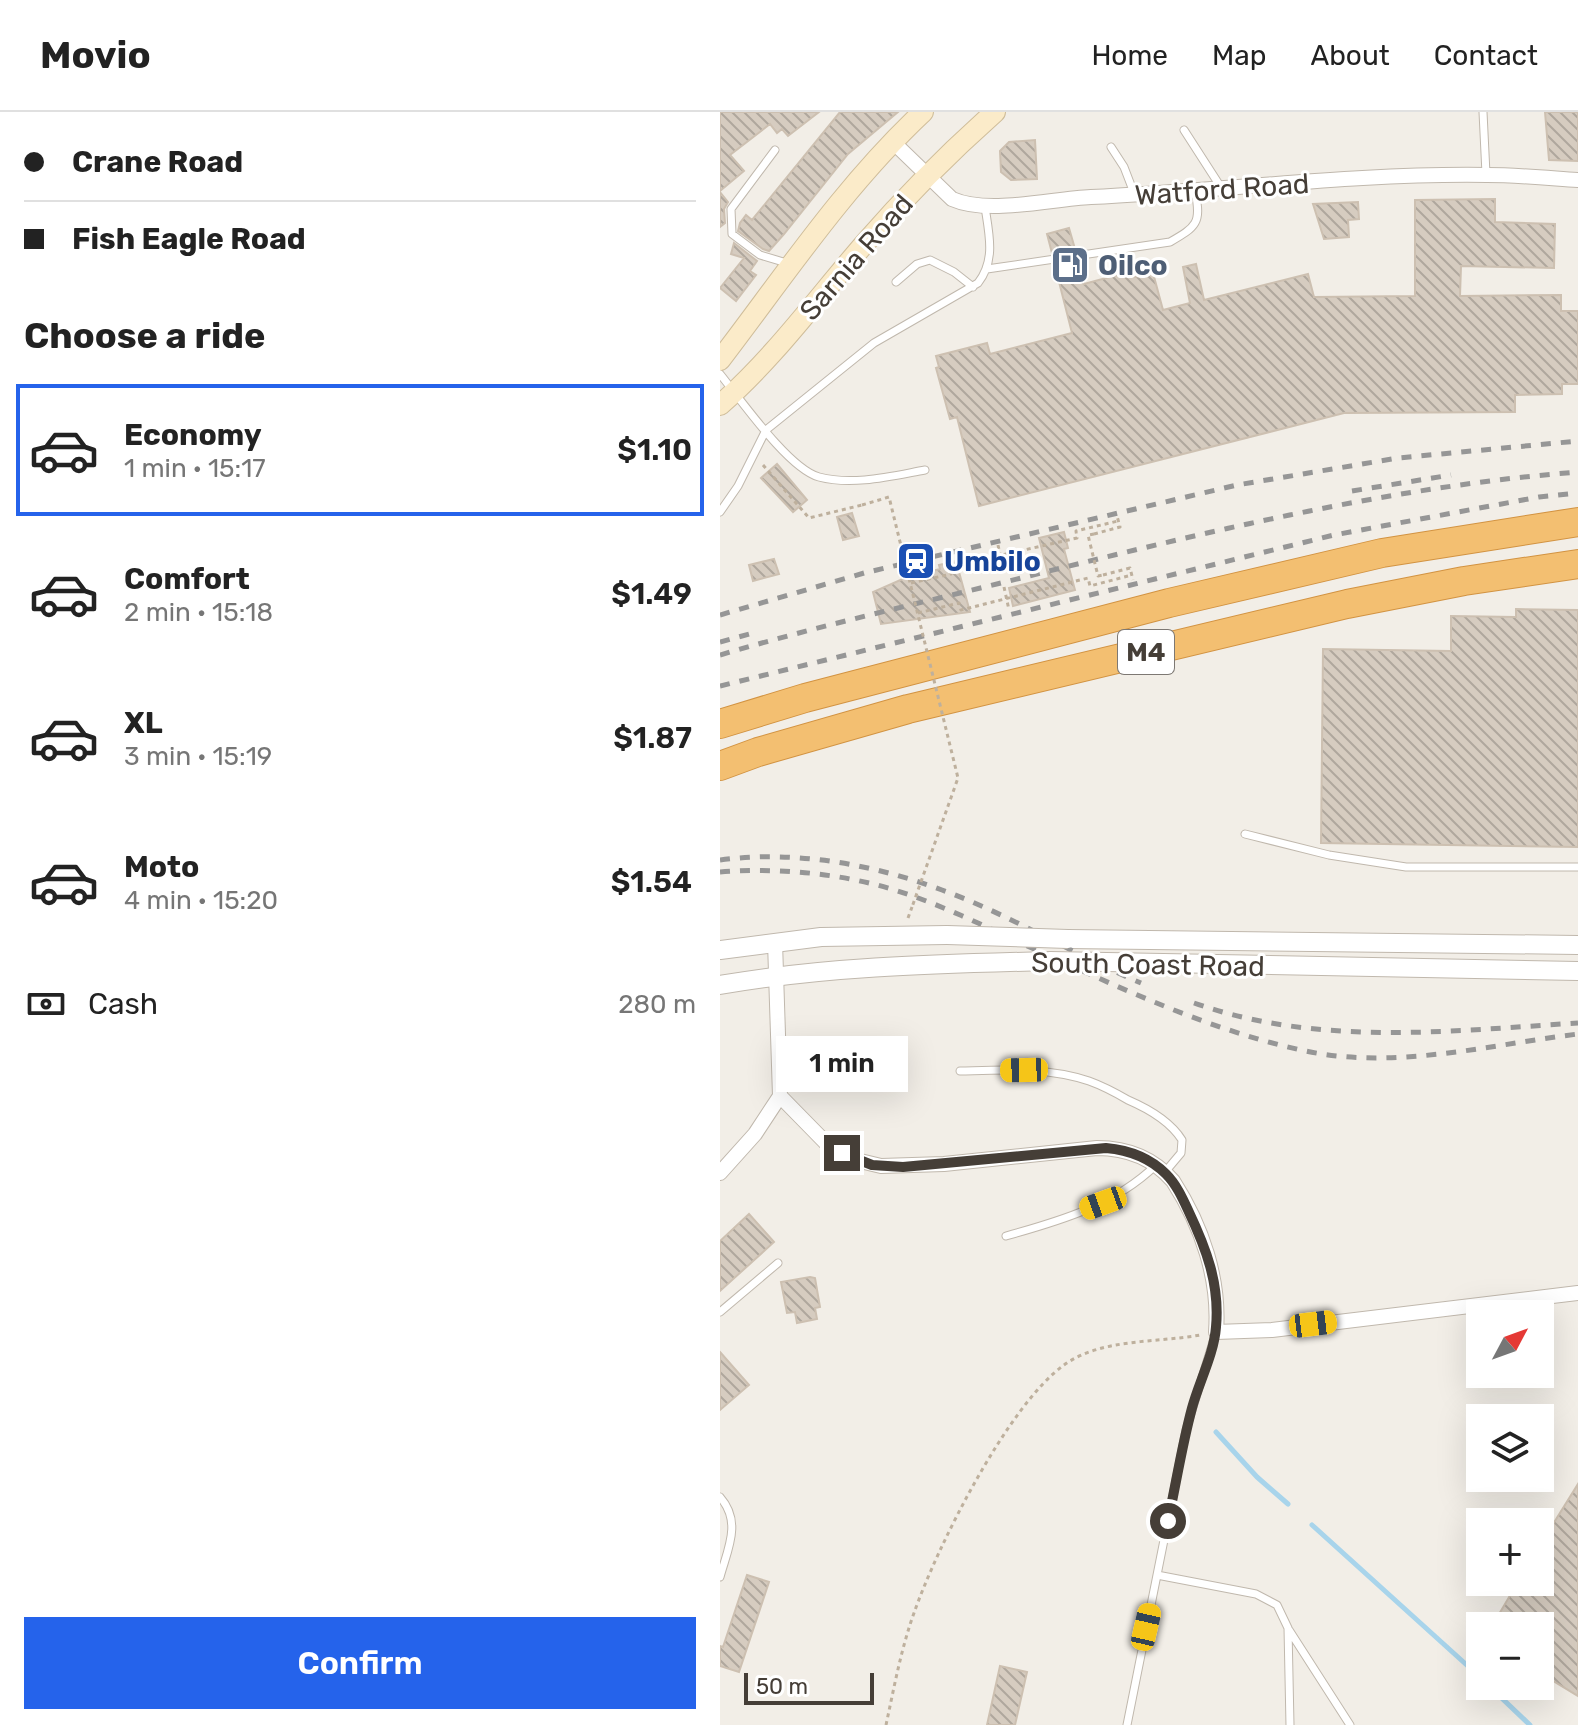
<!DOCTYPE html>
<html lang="en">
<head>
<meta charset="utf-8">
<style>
  :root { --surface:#fff; --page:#f2f2f2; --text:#222; --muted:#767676; --line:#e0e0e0; --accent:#2563eb }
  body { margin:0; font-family:Rubik,sans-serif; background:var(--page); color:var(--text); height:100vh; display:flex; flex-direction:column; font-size:30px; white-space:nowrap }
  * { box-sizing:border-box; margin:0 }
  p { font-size:26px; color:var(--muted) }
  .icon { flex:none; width:44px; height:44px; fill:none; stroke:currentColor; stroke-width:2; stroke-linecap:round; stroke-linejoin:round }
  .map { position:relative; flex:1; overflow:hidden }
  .panel { display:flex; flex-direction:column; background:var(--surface); width:720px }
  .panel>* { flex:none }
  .hud { display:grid; align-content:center; height:176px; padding:0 24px; background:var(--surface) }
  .needle { width:52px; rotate:49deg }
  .controls { position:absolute; left:746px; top:1188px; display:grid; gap:16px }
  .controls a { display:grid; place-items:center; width:88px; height:88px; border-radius:0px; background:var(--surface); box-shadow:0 8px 32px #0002; font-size:40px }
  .scale { position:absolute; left:24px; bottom:20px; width:130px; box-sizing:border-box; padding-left:8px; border:4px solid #453e37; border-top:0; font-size:22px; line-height:28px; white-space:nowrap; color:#453e37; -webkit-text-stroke:6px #fff; paint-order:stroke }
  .end { position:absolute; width:36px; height:36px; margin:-18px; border:10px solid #453e37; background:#fff; box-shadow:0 0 0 4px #fff }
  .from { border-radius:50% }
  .bubble { position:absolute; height:56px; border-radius:0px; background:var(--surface); box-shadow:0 8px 32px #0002; font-size:26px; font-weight:600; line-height:56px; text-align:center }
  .car { position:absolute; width:24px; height:48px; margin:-24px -12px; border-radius:10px; box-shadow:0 0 6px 2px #0007; background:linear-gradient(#f5c518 24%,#345 0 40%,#f5c518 0 76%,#345 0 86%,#f5c518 0) }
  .hud b { display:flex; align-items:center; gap:28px; height:76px; font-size:30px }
  .hud b+b { border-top:2px solid var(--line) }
  .hud i { width:20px; height:20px; background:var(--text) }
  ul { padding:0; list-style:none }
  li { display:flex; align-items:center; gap:24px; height:132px; margin:0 16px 12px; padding:0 8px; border:4px solid transparent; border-radius:0px }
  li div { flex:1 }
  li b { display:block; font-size:30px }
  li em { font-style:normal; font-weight:600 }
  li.selected { border-color:var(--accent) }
  li>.icon { width:72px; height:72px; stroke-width:1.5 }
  h2 { padding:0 24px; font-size:36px; line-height:96px }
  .pay { display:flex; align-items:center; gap:20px; height:88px; padding:0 24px; font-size:30px }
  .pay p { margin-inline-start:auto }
  .action { display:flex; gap:16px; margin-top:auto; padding:16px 24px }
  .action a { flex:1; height:92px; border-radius:0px; background:var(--accent); color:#fff; font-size:32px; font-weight:600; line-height:92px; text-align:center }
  header { display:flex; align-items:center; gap:48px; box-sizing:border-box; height:112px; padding:0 40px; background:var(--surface); border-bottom:2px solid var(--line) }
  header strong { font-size:38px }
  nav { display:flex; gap:44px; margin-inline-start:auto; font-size:28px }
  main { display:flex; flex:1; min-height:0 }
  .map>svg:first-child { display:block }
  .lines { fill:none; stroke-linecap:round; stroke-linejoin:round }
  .stream { stroke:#a8d4eb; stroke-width:5 }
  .building { fill:url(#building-back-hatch); stroke:#cdc0b1; stroke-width:2 }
  .service-casing { stroke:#c0b8ad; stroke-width:9 }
  .minor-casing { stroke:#c0b8ad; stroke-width:16 }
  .tertiary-casing { stroke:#c0b8ad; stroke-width:20 }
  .secondary-casing { stroke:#cfbd9a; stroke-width:22 }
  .motorway-casing { stroke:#d29342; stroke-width:30 }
  .path { stroke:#beb09d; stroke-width:3; stroke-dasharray:4 4; stroke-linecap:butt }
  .service { stroke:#fff; stroke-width:7 }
  .minor { stroke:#fff; stroke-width:14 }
  .tertiary { stroke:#fff; stroke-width:18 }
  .secondary { stroke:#fbebc9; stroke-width:20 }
  .motorway { stroke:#f3bf71; stroke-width:28 }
  .rail { stroke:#969696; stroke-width:5; stroke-dasharray:10 10; stroke-linecap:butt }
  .tertiary-bridge-casing { stroke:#c0b8ad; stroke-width:20; stroke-linecap:butt }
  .path-bridge { stroke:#beb09d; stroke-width:3; stroke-dasharray:4 4; stroke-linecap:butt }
  .tertiary-bridge { stroke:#fff; stroke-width:18 }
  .route { stroke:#453e37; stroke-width:10 }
  .labels { text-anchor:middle; stroke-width:6; stroke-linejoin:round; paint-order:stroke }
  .shield { fill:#fff; stroke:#7d7873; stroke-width:2 }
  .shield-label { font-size:26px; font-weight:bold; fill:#453e37 }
  .street-label { font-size:28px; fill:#453e37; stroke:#fff }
  .service-label { font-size:28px; font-weight:bold; fill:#4e5e75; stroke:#fff; text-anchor:start }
  .transit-label { font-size:28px; font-weight:bold; fill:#164399; stroke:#fff; text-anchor:start }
</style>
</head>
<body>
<header>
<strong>Movio</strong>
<nav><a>Home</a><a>Map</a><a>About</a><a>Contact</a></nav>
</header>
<main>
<section class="panel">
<div class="hud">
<b><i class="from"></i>Crane Road</b>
<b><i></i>Fish Eagle Road</b>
</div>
<h2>Choose a ride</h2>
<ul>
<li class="selected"><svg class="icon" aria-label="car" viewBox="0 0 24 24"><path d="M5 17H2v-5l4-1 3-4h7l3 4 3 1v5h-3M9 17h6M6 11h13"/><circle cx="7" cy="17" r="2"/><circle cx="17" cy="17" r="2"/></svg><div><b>Economy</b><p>1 min · 15:17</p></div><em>$1.10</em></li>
<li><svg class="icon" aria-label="car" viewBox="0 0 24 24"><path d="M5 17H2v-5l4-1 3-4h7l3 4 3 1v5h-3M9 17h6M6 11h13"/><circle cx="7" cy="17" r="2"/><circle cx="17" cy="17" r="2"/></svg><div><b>Comfort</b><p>2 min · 15:18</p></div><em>$1.49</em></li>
<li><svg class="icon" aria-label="car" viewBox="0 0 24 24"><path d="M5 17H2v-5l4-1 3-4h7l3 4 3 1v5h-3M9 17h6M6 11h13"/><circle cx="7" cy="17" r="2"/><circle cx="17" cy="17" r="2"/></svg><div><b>XL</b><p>3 min · 15:19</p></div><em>$1.87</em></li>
<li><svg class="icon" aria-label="car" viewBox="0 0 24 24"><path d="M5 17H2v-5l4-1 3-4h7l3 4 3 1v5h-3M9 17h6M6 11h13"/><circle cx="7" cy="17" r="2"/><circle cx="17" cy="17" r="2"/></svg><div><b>Moto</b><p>4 min · 15:20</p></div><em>$1.54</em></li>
</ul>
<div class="pay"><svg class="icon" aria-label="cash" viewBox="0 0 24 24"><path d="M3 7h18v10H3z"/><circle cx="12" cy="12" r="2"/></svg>Cash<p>280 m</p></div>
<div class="action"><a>Confirm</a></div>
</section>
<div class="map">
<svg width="858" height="1613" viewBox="0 0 858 1613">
  <defs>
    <pattern id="building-back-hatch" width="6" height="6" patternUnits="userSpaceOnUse" patternTransform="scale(2)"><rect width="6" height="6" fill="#d6ccc0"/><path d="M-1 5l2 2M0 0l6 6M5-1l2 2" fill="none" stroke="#afa79d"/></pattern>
  </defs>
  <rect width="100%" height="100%" fill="#f2eee7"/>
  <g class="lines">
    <path class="stream" d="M496 1320 537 1365 568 1392
      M592 1413 760 1565
      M769 1574 810 1613"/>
  </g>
  <path class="building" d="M0 0H99L68 24 62 17 57 21 50 12 10 43 24 59 0 79Z
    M120 0H178L128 42 64 122 49 139 43 137 18 119 20 111 26 103 32 108Z
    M825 0H858V49L829 48Z
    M315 28 317 67 291 68 281 60 280 39 289 30Z
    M0 80 8 90 4 97 5 111 0 115Z
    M775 87V110L835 112 834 156 741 154 740 184 841 183V199H858V272H842V282L795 283V300L624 301 259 394 237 305 230 307 216 256 219 255 216 244 267 231 270 242 352 221 335 154 358 150 364 172 412 159 414 165 433 161 443 198 470 191 463 155 476 152 484 188 588 162 594 185 695 184V88Z
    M638 90 639 107 628 108 629 125 604 127 593 92Z
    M349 116 355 137 332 141 327 122Z
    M14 131 37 149 30 159 36 163 16 189 0 176 24 146 11 142Z
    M57 352 87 388 73 400 41 366Z
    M132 401 139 424 123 428 117 405Z
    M344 420 348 436 344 437 355 478 293 494 289 476 329 466 319 426Z
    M54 447 59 462 33 469 29 453Z
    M236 449 250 500 161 512 153 480 185 466 220 457 219 453Z
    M796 497 858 498V735L601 731 603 537 731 539V504L796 505Z
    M29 1102 54 1130 0 1179V1129Z
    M90 1165 95 1166 100 1195 95 1196 97 1207 77 1211 75 1200 67 1201 61 1170Z
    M0 1240 29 1273 0 1298Z
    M858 1372V1584L820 1561V1514H772L798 1470H820V1433Z
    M27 1463 49 1470 19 1560 0 1554V1534L3 1535Z
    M280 1554 307 1560 295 1613H267Z"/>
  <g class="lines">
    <defs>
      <path id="service" d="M763 0 766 62
        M464 18 502 77
        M391 35 404 55 414 81
        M55 38 11 97 12 122 40 143 70 152
        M267 157 450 130C476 115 482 111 475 80
        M176 170 197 152 210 148 234 160 253 175
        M0 262C21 288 69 357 99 365 133 374 172 364 205 358
        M0 400 18 374 46 318 154 231 258 171C276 148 269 122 265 95
        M525 722 609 743 686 755H858
        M240 959C283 958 328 955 369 969 383 974 396 981 408 988 429 997 450 1009 462 1028L461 1041 445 1060
        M286 1124C340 1109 395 1093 436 1053
        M0 1200 58 1151
        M0 1385C22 1410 8 1436 0 1465
        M437 1463 536 1482 557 1493 568 1516 570 1613
        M569 1518 630 1613
        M407 1613 466 1318 496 1220"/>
      <path id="minor" d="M172 29 232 87C268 103 330 87 371 85 502 79 635 61 767 63 797 63 828 66 858 68
        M60 984 107 1032 136 1048 161 1054 224 1052 377 1036C407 1036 433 1046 453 1069 482 1114 500 1167 496 1220L552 1218 858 1181
        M0 1061 35 1022 60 984 55 830"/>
      <path id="tertiary" d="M348 827 858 833
        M0 838 101 825 227 823
        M443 851 858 859
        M0 873C109 854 219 852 330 849"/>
      <path id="secondary" d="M0 248C65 163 124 74 203 0
        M0 293C55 245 98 185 146 130 186 84 230 40 275 0"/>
      <path id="motorway" d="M0 612 85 586 449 491 662 441 858 410
        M0 654 38 640 188 597 627 492 744 469 858 452"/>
    </defs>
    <use href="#service" class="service-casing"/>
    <use href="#minor" class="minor-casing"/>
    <use href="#tertiary" class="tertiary-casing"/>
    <use href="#secondary" class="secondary-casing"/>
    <use href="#motorway" class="motorway-casing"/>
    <path class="path" d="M43 353 89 406 142 393
      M374 422 400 415 397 404
      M278 433 283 456
      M383 463 410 456 413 468
      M191 471 231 462 229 455 357 426 356 419 398 409
      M284 475 289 498
      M198 501 239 491 241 498 368 466 370 474 412 463
      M188 806 192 795
      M166 1613C174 1576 181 1537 194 1501 217 1435 288 1293 344 1253 381 1226 437 1231 480 1223"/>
    <use href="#service" class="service"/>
    <use href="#minor" class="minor"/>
    <use href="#tertiary" class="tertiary"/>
    <use href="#secondary" class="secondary"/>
    <use href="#motorway" class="motorway"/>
    <path class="rail" d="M632 379 731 363
      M0 503 144 461 517 373 678 346 858 329
      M0 530 37 520
      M0 543C108 511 219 487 329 459 503 416 678 374 858 360
      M0 574 614 423 819 385 858 381
      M0 748C74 738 152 752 222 778 291 803 354 843 421 871
      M0 760C52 756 106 760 157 773 207 786 256 810 303 832 392 872 485 917 581 938 673 959 766 933 858 922
      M474 891C600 935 728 919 858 911"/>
    <defs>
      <path id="tertiary-bridge" d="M227 823 348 827
        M330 849 443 851"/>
    </defs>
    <use href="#tertiary-bridge" class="tertiary-bridge-casing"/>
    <path class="path-bridge" d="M142 393 169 385 238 666 192 795
      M374 422 368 423 378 464 383 463"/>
    <use href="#tertiary-bridge" class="tertiary-bridge"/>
  </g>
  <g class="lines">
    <path class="route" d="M122 1041 152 1053 183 1055 386 1036C408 1038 430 1046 446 1062 456 1072 462 1085 468 1098 486 1136 500 1172 496 1215 494 1242 479 1270 472 1296 462 1333 456 1372 448 1409"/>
  </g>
  <defs>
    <symbol id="fuel-square" viewBox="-11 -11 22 22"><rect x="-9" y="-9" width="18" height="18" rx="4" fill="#5c6f8a" stroke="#fff"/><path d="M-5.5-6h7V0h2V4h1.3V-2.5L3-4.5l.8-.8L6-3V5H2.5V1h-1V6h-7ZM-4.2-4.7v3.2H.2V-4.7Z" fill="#fff"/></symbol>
    <symbol id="station-square" viewBox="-11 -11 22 22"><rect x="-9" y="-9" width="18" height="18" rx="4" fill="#1a4fb4" stroke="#fff"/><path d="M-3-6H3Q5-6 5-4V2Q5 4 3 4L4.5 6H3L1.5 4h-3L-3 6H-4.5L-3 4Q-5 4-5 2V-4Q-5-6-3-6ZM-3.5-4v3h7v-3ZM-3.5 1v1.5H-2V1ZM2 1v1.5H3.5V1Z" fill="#fff"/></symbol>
  </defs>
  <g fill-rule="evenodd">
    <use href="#fuel-square" x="328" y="131" width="44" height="44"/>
    <use href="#station-square" x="174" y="427" width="44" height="44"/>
  </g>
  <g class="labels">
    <rect class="shield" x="398" y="518" width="56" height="44" rx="6"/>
    <g class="shield-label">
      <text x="426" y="549">M4</text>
    </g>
    <g class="street-label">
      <text transform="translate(502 77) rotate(-4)" y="10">Watford Road</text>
      <text transform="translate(136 145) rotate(-49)" y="10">Sarnia Road</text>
      <text transform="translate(428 852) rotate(1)" y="10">South Coast Road</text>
    </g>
    <g class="service-label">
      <text x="378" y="163">Oilco</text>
    </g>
    <g class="transit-label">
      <text x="224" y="459">Umbilo</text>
    </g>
  </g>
</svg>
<div class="controls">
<a><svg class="needle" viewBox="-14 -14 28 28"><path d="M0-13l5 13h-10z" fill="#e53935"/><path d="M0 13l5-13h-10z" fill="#767676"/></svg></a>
<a><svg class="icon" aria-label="layers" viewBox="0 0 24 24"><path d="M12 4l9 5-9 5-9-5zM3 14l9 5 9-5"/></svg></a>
<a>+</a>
<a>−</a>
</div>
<div class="scale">50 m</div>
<i class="end from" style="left:448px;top:1409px"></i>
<i class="end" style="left:122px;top:1041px"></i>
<div class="bubble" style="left:56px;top:924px;width:132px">1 min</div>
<i class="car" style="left:304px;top:958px;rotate:269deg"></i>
<i class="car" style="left:383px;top:1091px;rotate:250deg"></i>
<i class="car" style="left:593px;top:1212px;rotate:83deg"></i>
<i class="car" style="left:426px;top:1515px;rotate:13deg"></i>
</div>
</main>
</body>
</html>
